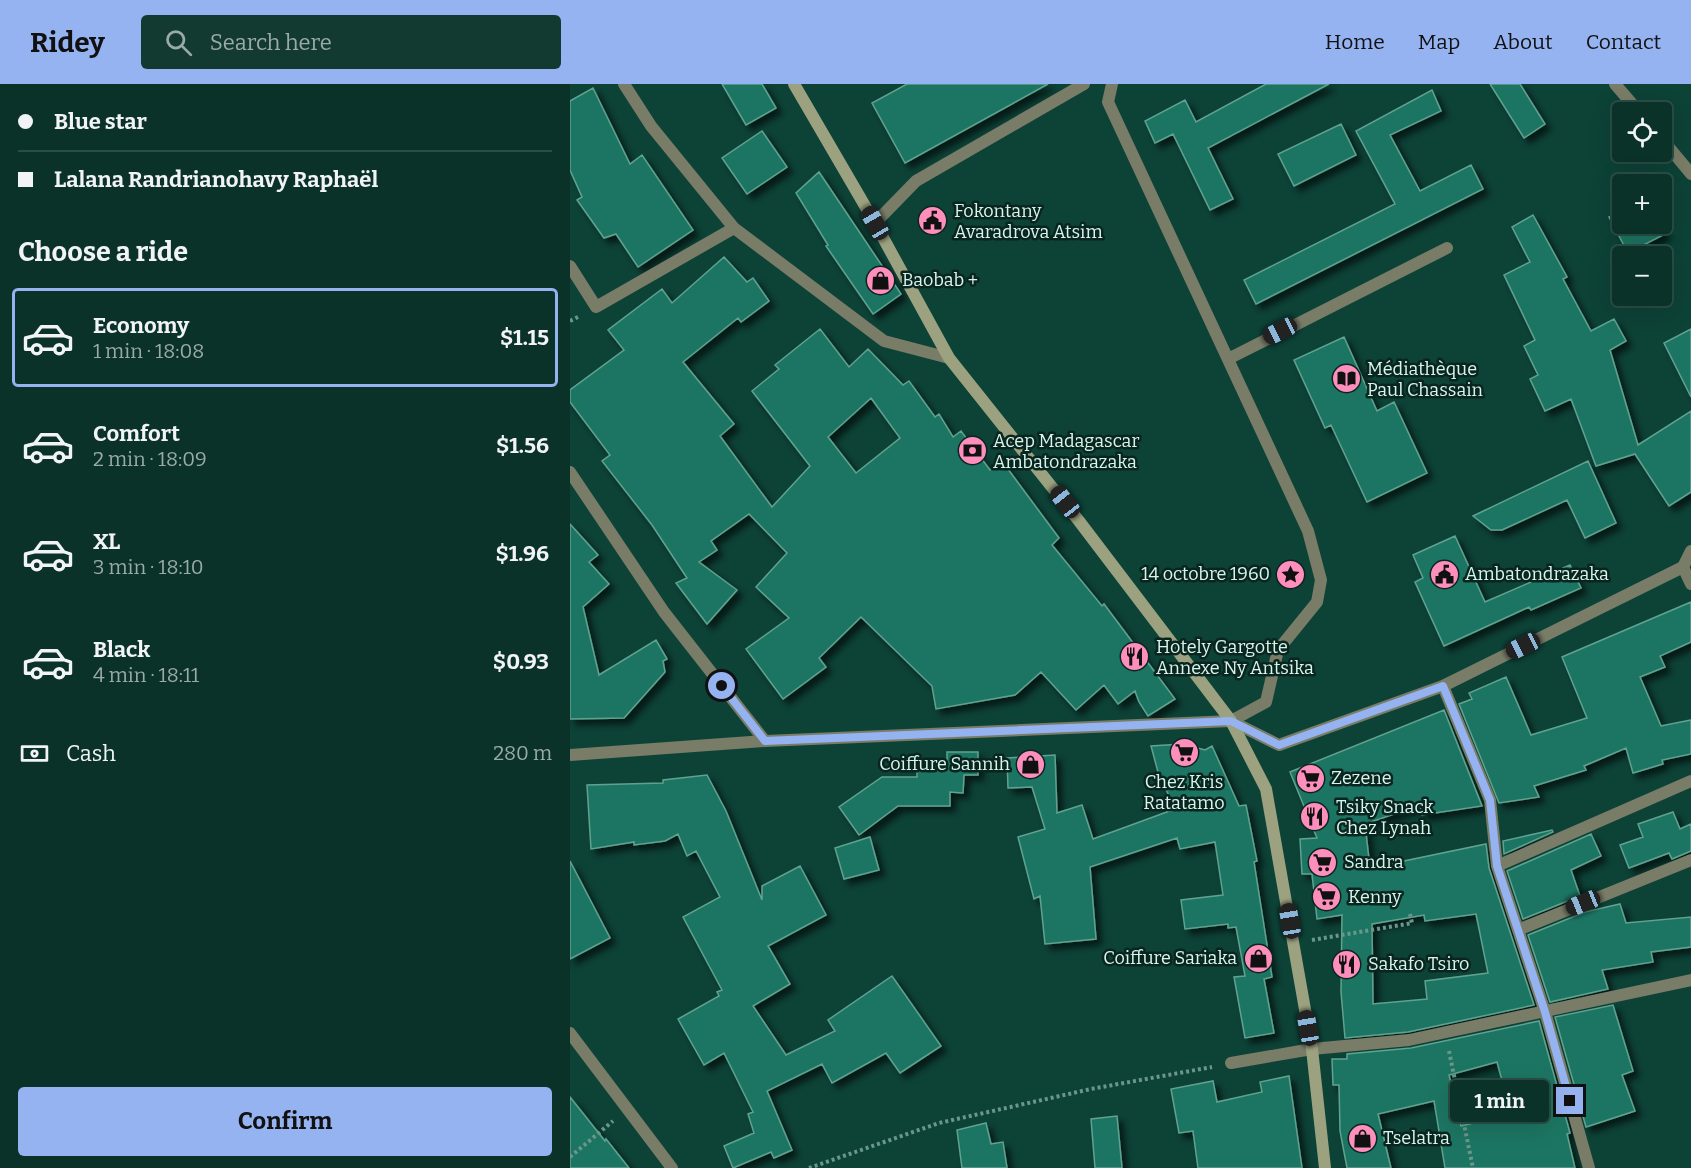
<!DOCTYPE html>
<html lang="en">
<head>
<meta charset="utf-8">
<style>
  :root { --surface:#0a3229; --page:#133a31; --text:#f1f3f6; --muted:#99aaa8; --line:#2a4d46; --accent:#95b2f1 }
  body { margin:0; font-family:Bitter,serif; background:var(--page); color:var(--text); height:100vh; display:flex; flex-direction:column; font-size:22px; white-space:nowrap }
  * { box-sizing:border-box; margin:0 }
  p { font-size:20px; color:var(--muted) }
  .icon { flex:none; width:33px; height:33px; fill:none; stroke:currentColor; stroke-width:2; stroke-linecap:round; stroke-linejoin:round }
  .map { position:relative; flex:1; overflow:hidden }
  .panel { display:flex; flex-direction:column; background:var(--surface); width:570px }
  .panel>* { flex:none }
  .banner { display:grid; align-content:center; height:132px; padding:0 18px; background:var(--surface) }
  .tools { position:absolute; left:1042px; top:18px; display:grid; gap:12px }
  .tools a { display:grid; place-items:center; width:60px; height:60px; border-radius:6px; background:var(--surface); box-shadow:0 6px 24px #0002,0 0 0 2px var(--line); font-size:30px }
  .end { position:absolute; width:27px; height:27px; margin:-14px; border:8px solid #95b2f1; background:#111; box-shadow:0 0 0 3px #111 }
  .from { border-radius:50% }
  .bubble { position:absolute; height:42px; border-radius:6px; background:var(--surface); box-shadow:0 6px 24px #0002,0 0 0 2px var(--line); font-size:20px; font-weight:700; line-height:42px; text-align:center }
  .car { position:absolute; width:18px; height:36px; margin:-18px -9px; border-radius:8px; box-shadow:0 0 4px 2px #0007; background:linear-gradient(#222 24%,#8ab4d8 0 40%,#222 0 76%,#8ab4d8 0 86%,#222 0) }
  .banner b { display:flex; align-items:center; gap:21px; height:57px; font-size:22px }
  .banner b+b { border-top:2px solid var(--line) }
  .banner i { width:15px; height:15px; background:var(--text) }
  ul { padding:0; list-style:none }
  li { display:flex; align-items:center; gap:18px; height:99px; margin:0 12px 9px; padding:0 6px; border:3px solid transparent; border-radius:6px }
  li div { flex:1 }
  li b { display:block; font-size:22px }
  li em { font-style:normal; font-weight:700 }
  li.on { border-color:var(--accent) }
  li>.icon { width:54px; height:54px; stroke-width:1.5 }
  h2 { padding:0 18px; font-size:27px; line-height:72px }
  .pay { display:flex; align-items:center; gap:15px; height:66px; padding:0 18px; font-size:22px }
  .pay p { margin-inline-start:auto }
  .button { display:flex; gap:12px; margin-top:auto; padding:12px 18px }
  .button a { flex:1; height:69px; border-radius:6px; background:var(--accent); color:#111; font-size:24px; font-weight:700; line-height:69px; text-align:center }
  header { display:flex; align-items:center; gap:36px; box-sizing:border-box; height:84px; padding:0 30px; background:var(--accent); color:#111 }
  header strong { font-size:28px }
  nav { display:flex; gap:33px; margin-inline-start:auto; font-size:21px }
  .search { width:420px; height:54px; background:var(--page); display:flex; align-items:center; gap:15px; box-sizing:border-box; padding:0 21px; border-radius:6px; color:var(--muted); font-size:22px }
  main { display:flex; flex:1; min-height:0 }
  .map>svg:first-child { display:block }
  .building { fill:#1a7562; stroke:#61a290; stroke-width:1.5; fill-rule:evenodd; filter:url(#shadow) }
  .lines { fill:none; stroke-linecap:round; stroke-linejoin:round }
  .path { stroke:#6b968b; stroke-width:4; stroke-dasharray:3 3; stroke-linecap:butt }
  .service { stroke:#797c67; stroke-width:12 }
  .minor { stroke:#797c67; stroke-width:12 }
  .tertiary { stroke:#797c67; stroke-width:12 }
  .secondary { stroke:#9ca27f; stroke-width:12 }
  .route { stroke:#95b2f1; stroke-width:8 }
  .labels { text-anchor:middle; stroke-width:5; stroke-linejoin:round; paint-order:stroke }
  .poi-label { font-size:18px; fill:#d6f6ec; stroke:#0a251f; text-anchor:start }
</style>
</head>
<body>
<header>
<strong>Ridey</strong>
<div class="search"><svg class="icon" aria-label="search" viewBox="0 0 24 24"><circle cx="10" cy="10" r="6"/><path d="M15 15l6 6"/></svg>Search here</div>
<nav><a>Home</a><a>Map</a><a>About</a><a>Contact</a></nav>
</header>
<main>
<section class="panel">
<div class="banner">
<b><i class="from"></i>Blue star</b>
<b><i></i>Lalana Randrianohavy Raphaël</b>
</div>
<h2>Choose a ride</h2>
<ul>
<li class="on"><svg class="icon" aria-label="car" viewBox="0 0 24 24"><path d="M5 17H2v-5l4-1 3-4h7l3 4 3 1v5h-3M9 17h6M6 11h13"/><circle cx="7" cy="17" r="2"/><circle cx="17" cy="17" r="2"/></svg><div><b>Economy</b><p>1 min · 18:08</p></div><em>$1.15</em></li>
<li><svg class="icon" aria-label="car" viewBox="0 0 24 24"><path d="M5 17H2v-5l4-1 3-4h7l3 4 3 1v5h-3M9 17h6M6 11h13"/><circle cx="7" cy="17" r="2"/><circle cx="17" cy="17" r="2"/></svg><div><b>Comfort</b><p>2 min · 18:09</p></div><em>$1.56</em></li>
<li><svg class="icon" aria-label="car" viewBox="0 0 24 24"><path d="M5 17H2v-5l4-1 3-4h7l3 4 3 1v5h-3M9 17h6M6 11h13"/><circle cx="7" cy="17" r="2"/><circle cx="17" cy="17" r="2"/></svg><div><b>XL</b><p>3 min · 18:10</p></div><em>$1.96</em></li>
<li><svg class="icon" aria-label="car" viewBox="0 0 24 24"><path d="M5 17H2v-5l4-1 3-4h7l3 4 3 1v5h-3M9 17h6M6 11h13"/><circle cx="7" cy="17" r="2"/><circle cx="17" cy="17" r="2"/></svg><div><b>Black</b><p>4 min · 18:11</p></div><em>$0.93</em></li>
</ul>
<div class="pay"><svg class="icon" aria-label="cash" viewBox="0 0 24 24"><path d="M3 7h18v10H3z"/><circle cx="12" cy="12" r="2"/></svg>Cash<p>280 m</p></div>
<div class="button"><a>Confirm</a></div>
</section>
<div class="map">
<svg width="1121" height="1084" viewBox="0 0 1121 1084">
  <defs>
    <filter id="shadow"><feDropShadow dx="5.5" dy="5.5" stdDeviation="3" flood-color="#0009"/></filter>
  </defs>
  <rect width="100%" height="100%" fill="#0d4237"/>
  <path class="building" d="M152 0H192L206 24 176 41Z
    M337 0H478L335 79 302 19Z
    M696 0H759L638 64 663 115 640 126 603 50 585 59 575 37 615 16 626 38Z
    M920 0H950L975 40 954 54Z
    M23 4 60 80 72 71 123 146 68 183 46 150 34 154 7 116 12 113 0 86V17Z
    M862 6 871 27 820 51 850 107 901 81 913 105 686 220 674 196 825 120 786 47Z
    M771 40 786 71 724 102 708 70Z
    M192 47 217 83 177 110 152 74Z
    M249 88 331 210 303 230 256 162 258 161 226 109Z
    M1053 126V140H1088L1095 150 1058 169 1039 133Z
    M963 131 997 193 993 195 1021 247 1044 235 1056 257 1040 266 1068 361 1121 327V408L1099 422 1065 370 1026 382 1001 315 975 327 960 295 968 291 954 262 965 256 934 191 960 178 942 143Z
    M154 173 177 198 183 194 199 217 171 238 168 234 113 278 164 340 150 352 202 423 240 382 182 307 209 285 205 281 250 245 279 283 298 265 333 301 339 297 365 333 369 330 383 353 391 347 420 386 432 377 489 454 482 461 532 522 534 520 605 615 578 632 569 618 565 607 548 620 534 601 506 626 471 588 445 611 366 625 362 602 291 533 249 574 256 583 213 615 176 565 219 534 186 503 217 469 179 430 141 457 147 466 129 478 167 506 137 540 106 499 117 494 82 441 32 377 40 371 0 318V306L54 266 38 246 92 205 102 219ZM301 314 330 354 286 389 258 353Z
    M1121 245V313L1094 259Z
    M774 253 807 327 824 318 857 389 797 418 761 341 755 344 724 276Z
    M1018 377 1046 439 1015 454 997 416 932 446H921L903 432Z
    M0 440 28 471 19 478 39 500 13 523 29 591 86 556 97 575 93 577 95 588 54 634 0 635Z
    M885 452 915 518 1000 481 1011 504 961 526 959 523 874 562 845 498 853 494 843 471Z
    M1121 518V558L1090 572 1095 583 1070 593 1091 642 1121 636V670L1092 676 1093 680 1063 689 1056 664 1014 682 1016 686 964 702 969 713 929 719 889 620 902 615 899 609 936 593 961 651 1017 634 992 573Z
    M874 626 912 722 852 731 850 721 795 740 800 784 916 760 919 784 964 921 838 948 775 954 771 908 772 831 747 835 742 790H732L730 755 747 754 720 688ZM906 830 918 889 855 897 857 915 803 920 802 840 854 831 855 837Z
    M613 660 635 666 642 662 669 722 676 721 687 777 684 778 702 893 694 895 704 949 675 954 664 893 675 892 666 843 658 844V840L615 845 611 816 653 811 645 758 610 765 607 754 520 783 526 855 475 860 470 812 464 815 448 753 475 745 462 703 438 704 437 674 485 671 487 729 512 721 523 755 605 725 588 688 581 662Z
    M377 668H408V691H394L393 709 380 708V722H328L289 751 269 723 312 693H347V676H377Z
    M137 691 156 727 192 816V802L230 782 256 831 198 862 220 900 183 922 216 971 265 947 258 936 322 892 371 962 330 989 316 969 262 999 252 980 197 1007 222 1066 204 1074 201 1068 163 1084 154 1062 184 1049 178 1030 183 1028 154 969 134 981 108 935 149 912 147 908 152 906 113 833 150 813 126 767 117 772 108 750 95 757 64 761V758L21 765 17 701 93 699V696Z
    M1103 728 1110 745 1121 740V767L1102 775 1099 769 1059 784 1050 761 1073 753 1068 740Z
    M982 746 983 748 934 770 933 757Z
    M1021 750 1031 772 1001 786 1010 812 953 835 937 787Z
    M300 753 309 786 274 795 265 764Z
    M0 777 40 854 0 875Z
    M1050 820 1056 839 1121 833V863L1081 868 1083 878 1032 886 1038 905 980 918 958 851 1015 828Z
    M1043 921 1063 987 1052 991 1065 1027 1016 1043 985 933Z
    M969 937 1000 1049 997 1050 1005 1084H875L864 1017 808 1030 821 1084H777L770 1047 769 1001H763L762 975H777V970L841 964ZM927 978 941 1030 891 1042 879 991Z
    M719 992 732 1084H628L623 1047 609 1049 601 1005 643 997 647 1018 692 1008 690 998Z
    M0 1013 35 1057 36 1055 59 1084H0Z
    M547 1032 552 1084H525L521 1035Z
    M416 1039 421 1060 433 1058 437 1084H392L387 1046Z"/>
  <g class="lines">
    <path class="path" d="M0 237 10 232
      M742 856 842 839 840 830
      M879 967 903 1084
      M0 1073 43 1037
      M239 1084 369 1039 521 1005 642 983"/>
    <path class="service" d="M542 0 538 18 738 447 751 496 747 518 708 566 696 618 661 637
      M305 139 346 97 514 0
      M658 275 877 164"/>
    <path class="minor" d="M54 0 81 42 164 144 314 257 379 274
      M1045 0 1069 28
      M1092 55 1121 90
      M0 182 26 223 164 144
      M0 388 94 528 195 657
      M1113 483 1121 500
      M873 602 920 716 927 782 975 928 1019 1084
      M661 637 709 661 873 602 1113 483 1121 467
      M927 782 1121 697
      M948 846 1121 776
      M0 949 102 1084
      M661 979 742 965 839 956 1121 896"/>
    <path class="tertiary" d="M0 671 195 657 661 637"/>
    <path class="secondary" d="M224 0 305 139 379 274 509 437 661 637 696 705 742 965 755 1084"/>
  </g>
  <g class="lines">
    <path class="route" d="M152 602 195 657 661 637 709 661 873 602 920 716 927 782 975 928 1000 1017"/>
  </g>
  <defs>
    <symbol id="civic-disc" viewBox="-11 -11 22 22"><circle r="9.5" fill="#fe8ebc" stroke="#0a251f"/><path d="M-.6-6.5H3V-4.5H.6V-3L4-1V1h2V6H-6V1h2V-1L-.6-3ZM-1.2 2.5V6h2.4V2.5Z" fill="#111"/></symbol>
    <symbol id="shop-disc" viewBox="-11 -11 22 22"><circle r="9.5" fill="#fe8ebc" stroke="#0a251f"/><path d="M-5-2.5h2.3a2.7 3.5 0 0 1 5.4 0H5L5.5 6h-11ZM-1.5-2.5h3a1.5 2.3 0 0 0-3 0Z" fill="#111"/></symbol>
    <symbol id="library-disc" viewBox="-11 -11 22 22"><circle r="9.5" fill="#fe8ebc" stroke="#0a251f"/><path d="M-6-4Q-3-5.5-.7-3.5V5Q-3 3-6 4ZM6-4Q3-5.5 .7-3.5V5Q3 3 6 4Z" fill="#111"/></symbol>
    <symbol id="bank-disc" viewBox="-11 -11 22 22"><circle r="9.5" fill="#fe8ebc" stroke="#0a251f"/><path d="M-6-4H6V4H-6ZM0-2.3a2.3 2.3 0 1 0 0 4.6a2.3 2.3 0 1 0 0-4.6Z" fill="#111"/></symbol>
    <symbol id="sight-disc" viewBox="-11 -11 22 22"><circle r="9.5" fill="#fe8ebc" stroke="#0a251f"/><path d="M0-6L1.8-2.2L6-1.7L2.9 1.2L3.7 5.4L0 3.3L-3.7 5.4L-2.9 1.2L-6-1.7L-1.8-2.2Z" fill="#111"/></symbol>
    <symbol id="restaurant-disc" viewBox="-11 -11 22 22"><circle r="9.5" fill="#fe8ebc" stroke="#0a251f"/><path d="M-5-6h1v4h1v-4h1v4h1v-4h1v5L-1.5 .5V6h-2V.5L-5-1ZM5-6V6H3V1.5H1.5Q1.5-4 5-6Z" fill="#111"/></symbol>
    <symbol id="supermarket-disc" viewBox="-11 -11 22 22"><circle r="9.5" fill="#fe8ebc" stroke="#0a251f"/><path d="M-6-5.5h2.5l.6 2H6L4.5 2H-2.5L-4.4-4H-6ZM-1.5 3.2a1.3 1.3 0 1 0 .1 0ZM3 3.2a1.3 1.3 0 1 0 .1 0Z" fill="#111"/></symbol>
  </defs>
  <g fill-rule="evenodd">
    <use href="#civic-disc" x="346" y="120" width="33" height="33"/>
    <use href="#shop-disc" x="294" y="180" width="33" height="33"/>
    <use href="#library-disc" x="760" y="278" width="33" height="33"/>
    <use href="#bank-disc" x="386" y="350" width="33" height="33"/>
    <use href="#sight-disc" x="704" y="474" width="33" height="33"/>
    <use href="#civic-disc" x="858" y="474" width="33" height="33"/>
    <use href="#restaurant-disc" x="548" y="556" width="33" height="33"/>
    <use href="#supermarket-disc" x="598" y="652" width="33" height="33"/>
    <use href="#shop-disc" x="444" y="664" width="33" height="33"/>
    <use href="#supermarket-disc" x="724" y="678" width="33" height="33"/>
    <use href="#restaurant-disc" x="728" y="716" width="33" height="33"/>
    <use href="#supermarket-disc" x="736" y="762" width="33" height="33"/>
    <use href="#supermarket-disc" x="740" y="796" width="33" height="33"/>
    <use href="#shop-disc" x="672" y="858" width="33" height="33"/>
    <use href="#restaurant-disc" x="760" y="864" width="33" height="33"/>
    <use href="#shop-disc" x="776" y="1038" width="33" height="33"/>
  </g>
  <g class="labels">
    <g class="poi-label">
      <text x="384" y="133">Fokontany<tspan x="384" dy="21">Avaradrova Atsim</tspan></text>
      <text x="332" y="202">Baobab +</text>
      <text x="797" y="291">Médiathèque<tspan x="797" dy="21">Paul Chassain</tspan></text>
      <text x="423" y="363">Acep Madagascar<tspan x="423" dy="21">Ambatondrazaka</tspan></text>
      <text x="700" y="496" text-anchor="end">14 octobre 1960</text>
      <text x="895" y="496">Ambatondrazaka</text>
      <text x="586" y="569">Hotely Gargotte<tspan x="586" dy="21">Annexe Ny Antsika</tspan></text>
      <text x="440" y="686" text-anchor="end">Coiffure Sannih</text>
      <text x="761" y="700">Zezene</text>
      <text x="614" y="704" text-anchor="middle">Chez Kris<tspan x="614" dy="21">Ratatamo</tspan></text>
      <text x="766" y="729">Tsiky Snack<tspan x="766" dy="21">Chez Lynah</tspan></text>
      <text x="774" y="784">Sandra</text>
      <text x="778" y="819">Kenny</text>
      <text x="667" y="880" text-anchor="end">Coiffure Sariaka</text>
      <text x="798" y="886">Sakafo Tsiro</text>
      <text x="813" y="1060">Tselatra</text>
    </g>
  </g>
</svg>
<div class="tools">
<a><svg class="icon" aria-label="locate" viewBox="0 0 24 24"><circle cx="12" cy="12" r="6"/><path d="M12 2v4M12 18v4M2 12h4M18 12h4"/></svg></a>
<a>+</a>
<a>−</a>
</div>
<i class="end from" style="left:152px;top:602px"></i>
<i class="end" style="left:1000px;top:1017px"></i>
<div class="bubble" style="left:880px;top:996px;width:99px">1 min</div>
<i class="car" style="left:305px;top:139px;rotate:330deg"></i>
<i class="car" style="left:710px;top:247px;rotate:243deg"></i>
<i class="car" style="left:495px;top:418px;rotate:322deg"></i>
<i class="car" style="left:953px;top:562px;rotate:244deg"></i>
<i class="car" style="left:1013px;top:819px;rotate:248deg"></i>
<i class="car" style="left:720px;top:837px;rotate:350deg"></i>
<i class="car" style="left:738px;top:944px;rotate:350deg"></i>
</div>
</main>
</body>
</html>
